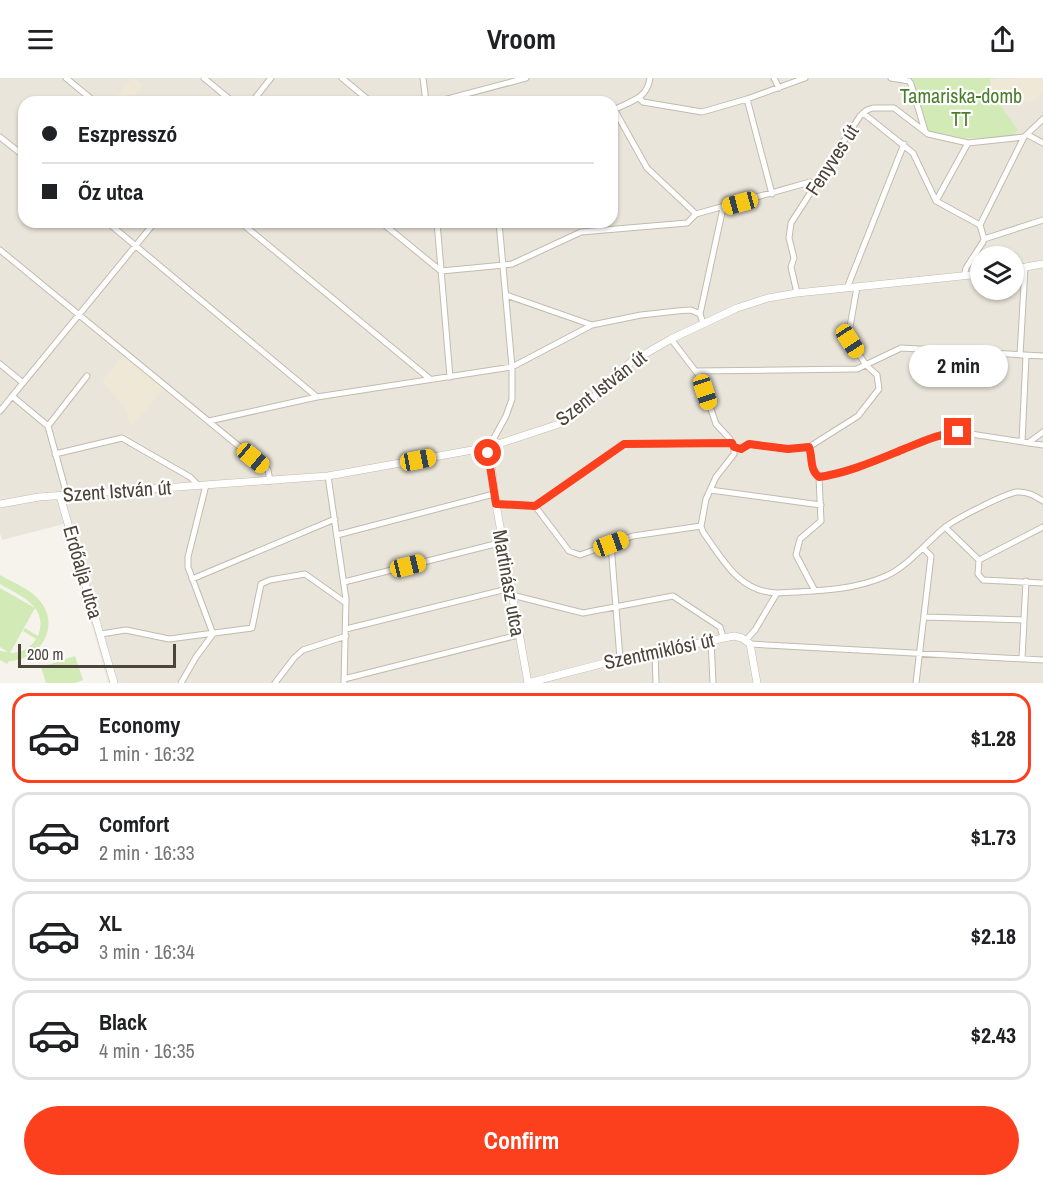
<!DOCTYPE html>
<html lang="en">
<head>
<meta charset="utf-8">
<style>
  :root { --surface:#fff; --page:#f2f2f2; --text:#202124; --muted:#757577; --line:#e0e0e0; --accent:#fc3f1d }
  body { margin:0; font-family:"Archivo Narrow",sans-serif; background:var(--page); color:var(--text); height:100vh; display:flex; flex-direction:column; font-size:22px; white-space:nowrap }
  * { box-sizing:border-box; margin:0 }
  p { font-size:20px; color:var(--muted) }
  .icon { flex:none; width:33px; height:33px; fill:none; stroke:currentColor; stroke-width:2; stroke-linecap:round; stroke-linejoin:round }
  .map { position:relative; height:605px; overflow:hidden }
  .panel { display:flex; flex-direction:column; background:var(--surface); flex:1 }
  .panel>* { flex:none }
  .banner { position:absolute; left:18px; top:18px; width:600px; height:132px; border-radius:18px; box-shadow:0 2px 4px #0004; display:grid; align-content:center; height:132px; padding:0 24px; background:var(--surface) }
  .fabs { position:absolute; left:970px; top:168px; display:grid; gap:12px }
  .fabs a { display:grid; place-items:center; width:54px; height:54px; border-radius:50%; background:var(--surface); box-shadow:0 2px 4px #0004; font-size:30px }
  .scale { position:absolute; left:18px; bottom:15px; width:158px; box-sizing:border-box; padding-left:6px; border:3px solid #4b4439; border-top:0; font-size:16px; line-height:21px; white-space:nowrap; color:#4b4439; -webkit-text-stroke:4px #fff; paint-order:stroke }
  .end { position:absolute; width:27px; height:27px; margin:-14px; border:8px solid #fc3f1d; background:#fff; box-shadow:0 0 0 3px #fff }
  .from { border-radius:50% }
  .bubble { position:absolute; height:42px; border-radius:21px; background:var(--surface); box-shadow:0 2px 4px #0004; font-size:20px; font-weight:700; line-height:42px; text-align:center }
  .car { position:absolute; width:18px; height:36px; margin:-18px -9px; border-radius:8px; box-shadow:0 0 4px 2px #0007; background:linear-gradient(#f5c518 24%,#345 0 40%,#f5c518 0 76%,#345 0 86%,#f5c518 0) }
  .banner b { display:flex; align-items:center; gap:21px; height:57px; font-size:22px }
  .banner b+b { border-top:2px solid var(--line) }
  .banner i { width:15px; height:15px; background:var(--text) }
  ul { padding:10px 0 0; list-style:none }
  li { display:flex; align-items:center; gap:18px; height:90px; margin:0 12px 9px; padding:0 12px; border:3px solid var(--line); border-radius:18px }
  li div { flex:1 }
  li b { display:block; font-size:22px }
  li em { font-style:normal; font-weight:700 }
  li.selected { border-color:var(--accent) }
  li>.icon { width:54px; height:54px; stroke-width:1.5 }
  .button { display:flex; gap:12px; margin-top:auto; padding:12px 24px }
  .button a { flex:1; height:69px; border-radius:36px; background:var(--accent); color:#fff; font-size:24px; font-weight:700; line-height:69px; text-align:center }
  header { display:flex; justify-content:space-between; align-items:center; height:78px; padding:0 24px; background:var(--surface); font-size:27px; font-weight:700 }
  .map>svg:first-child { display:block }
  .residential { fill:#eae5da; fill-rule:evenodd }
  .education { fill:#efe8d6 }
  .green { fill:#d2eab5 }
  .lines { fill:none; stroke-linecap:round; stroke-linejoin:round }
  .minor-casing { stroke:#c2bbae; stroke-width:7 }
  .tertiary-casing { stroke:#c2bbae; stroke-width:8 }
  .minor { stroke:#fff; stroke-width:5 }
  .tertiary { stroke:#fff; stroke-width:7 }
  .route { stroke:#fc3f1d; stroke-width:8 }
  .labels { text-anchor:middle; stroke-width:4.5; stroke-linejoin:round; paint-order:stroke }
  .park-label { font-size:20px; fill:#4a7f2a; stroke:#fff }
  .street-label { font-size:20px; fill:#4b4439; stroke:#fff }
</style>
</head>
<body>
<header><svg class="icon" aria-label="menu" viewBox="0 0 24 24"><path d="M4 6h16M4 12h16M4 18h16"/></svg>Vroom<svg class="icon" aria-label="share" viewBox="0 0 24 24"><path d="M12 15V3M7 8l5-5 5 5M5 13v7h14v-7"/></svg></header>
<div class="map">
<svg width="1043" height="605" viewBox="0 0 1043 605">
  <rect width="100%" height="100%" fill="#f6f3ec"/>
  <path class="residential" d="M0 0H1043V605H108L64 446 2 462 0 455ZM24 24H612V144H24ZM981 178H1014V212H981Z"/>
  <path class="education" d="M132 0 143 7 129 24H113Z
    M1043 0V14L1033 23 1008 26 1006 19 991 20 990 1Z
    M125 276 165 309 131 348 126 332 102 303Z"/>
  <path class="green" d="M903 0H998L990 1 991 19H1000L1002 30 1018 52 1013 57C983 62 961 61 931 56L927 52 914 8Z
    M0 497C13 505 31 511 40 523 61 548 40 583 9 583L7 586 0 582V573L8 574 0 569V510L35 530 10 575C21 575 30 571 36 561L23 553 25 550 38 558C49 529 21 518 0 506Z
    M75 578 83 602 75 605H46L41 589Z"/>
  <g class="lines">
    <defs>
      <path id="minor" d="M66 0 95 24
        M204 0 233 24
        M342 0 371 24
        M423 0 426 24
        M774 0 779 10
        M891 0 909 3 911 6 925 53
        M639 20 643 24 702 34 747 21 805 0
        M747 21 772 116
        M252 24 271 0
        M436 24 526 0
        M614 31 647 90 696 136
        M613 32C631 23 647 21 650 0
        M863 35 913 75 936 123 980 147 984 161 983 164 966 190 964 198
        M1028 57 1043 65
        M0 59 24 78
        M936 123 968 65
        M107 144 317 319
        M240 144 430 301
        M381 144 441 193 504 187 512 186 581 154 687 145 696 136 810 104 816 107
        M437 144 450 299
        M980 147 1024 59
        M984 161 1043 142
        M0 172 268 392 270 403
        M847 210 904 66
        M797 215 791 189 794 180 789 160 791 145 860 38 867 32 873 30H894L928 56 968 65 1024 59 1043 41
        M506 217 592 247
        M703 245 700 236 723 130
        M671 261 700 299 716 346 730 361 734 369V376L716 399 706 421 701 448 703 454C723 482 739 514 777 515
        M1020 277 1025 189
        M0 286 22 304
        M696 293 857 291 901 270 1043 278
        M12 318 48 348
        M0 333 155 144
        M209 343 317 319 512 289 592 247 641 237 677 233 691 232 700 236
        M1022 364 1026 278
        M1028 365 1043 354
        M489 369 506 338 512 321V289L499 144
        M734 369 741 371 751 366 788 371 809 369 858 338 879 311 877 297 866 287 848 260 857 209
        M809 369C813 380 809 391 819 399
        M55 376 122 360 190 399 198 407
        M328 398 346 521 344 605
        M819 399C848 395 877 382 904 371 922 364 938 356 958 354L1043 367
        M206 407 188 479V489L213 556
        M710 412 821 427
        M65 417V410L48 348 87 298
        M496 426 535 428 624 366 732 365
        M535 428 569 473 580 477 633 458 701 448
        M945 449 979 482 978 496 983 502 1043 505
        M337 457 494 416
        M611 466 620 581
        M979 482 1043 449
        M192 501 335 441
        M344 504 503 464
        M815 513 796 477 800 461 821 443 819 399
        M512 517 583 535 673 518 720 549 723 559
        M924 539 1024 542
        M346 551 511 510
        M101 556 126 552 169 561 252 550 261 506 270 502 305 496 346 525
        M711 562 713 605
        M746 562 755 552 777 515C814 513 852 513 886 498 907 489 926 465 943 451 953 442 1004 416 1017 414 1027 413 1035 418 1043 423
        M750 566 1043 582
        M655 574 656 605
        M1022 581 1026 503
        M344 601 518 557
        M181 605 196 579 213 556
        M275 605 294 580 303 572 346 558
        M916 605 931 478 923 470"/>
      <path id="tertiary" d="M1014 191 1043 186
        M489 369 496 426 528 605
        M60 418 114 605
        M0 426 39 419 328 398 489 369 559 346 583 329 631 284 671 261 737 230 768 220 797 215 981 196
        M528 605 620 581 734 558 742 560 750 566 757 605"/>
    </defs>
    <use href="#minor" class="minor-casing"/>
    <use href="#tertiary" class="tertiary-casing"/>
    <use href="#minor" class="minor"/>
    <use href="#tertiary" class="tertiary"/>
  </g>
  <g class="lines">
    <path class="route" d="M488 375 496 426 535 428 624 366 732 365 734 369 741 371 749 366 788 371 809 369C813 380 809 391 819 399 848 395 877 382 904 371 922 364 938 356 958 354"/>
  </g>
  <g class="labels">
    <g class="park-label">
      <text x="961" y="25">Tamariska-domb<tspan x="961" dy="23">TT</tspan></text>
    </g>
    <g class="street-label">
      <text transform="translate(832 82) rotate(-57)" y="7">Fenyves út</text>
      <text transform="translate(601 310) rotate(-38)" y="7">Szent István út</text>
      <text transform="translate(117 413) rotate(-4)" y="7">Szent István út</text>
      <text transform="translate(83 494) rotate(74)" y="7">Erdőalja utca</text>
      <text transform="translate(509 505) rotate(80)" y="7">Martinász utca</text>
      <text transform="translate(659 573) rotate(-12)" y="7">Szentmiklósi út</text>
    </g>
  </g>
</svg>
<div class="fabs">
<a><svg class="icon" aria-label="layers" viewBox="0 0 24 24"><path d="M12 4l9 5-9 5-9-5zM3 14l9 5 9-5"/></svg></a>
</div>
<div class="scale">200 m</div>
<i class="end from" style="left:488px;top:375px"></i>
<i class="end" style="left:958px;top:354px"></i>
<div class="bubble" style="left:909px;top:267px;width:99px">2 min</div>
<i class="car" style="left:740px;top:125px;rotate:255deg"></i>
<i class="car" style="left:850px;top:263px;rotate:147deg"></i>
<i class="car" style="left:705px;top:314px;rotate:162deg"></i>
<i class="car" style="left:253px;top:380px;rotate:130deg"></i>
<i class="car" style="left:418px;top:382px;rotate:79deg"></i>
<i class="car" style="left:611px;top:466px;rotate:70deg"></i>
<i class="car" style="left:408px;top:488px;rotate:76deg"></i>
<div class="banner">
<b><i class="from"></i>Eszpresszó</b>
<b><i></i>Őz utca</b>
</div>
</div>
<section class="panel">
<ul>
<li class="selected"><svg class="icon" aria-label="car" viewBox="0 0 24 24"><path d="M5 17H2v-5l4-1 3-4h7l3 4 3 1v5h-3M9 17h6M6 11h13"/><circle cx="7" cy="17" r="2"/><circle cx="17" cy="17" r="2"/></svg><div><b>Economy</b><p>1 min · 16:32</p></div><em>$1.28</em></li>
<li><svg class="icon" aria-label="car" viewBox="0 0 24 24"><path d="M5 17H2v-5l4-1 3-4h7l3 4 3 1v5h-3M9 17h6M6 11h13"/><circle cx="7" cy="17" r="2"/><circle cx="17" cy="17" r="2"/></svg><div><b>Comfort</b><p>2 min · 16:33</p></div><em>$1.73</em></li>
<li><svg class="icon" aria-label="car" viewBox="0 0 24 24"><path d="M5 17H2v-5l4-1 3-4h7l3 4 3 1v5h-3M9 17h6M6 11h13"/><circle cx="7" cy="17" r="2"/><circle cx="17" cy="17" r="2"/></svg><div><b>XL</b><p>3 min · 16:34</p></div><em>$2.18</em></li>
<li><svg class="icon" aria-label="car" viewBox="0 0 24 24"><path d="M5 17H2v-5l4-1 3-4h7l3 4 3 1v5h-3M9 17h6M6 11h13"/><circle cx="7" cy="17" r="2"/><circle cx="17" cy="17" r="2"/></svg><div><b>Black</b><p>4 min · 16:35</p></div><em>$2.43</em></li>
</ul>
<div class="button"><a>Confirm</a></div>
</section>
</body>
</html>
